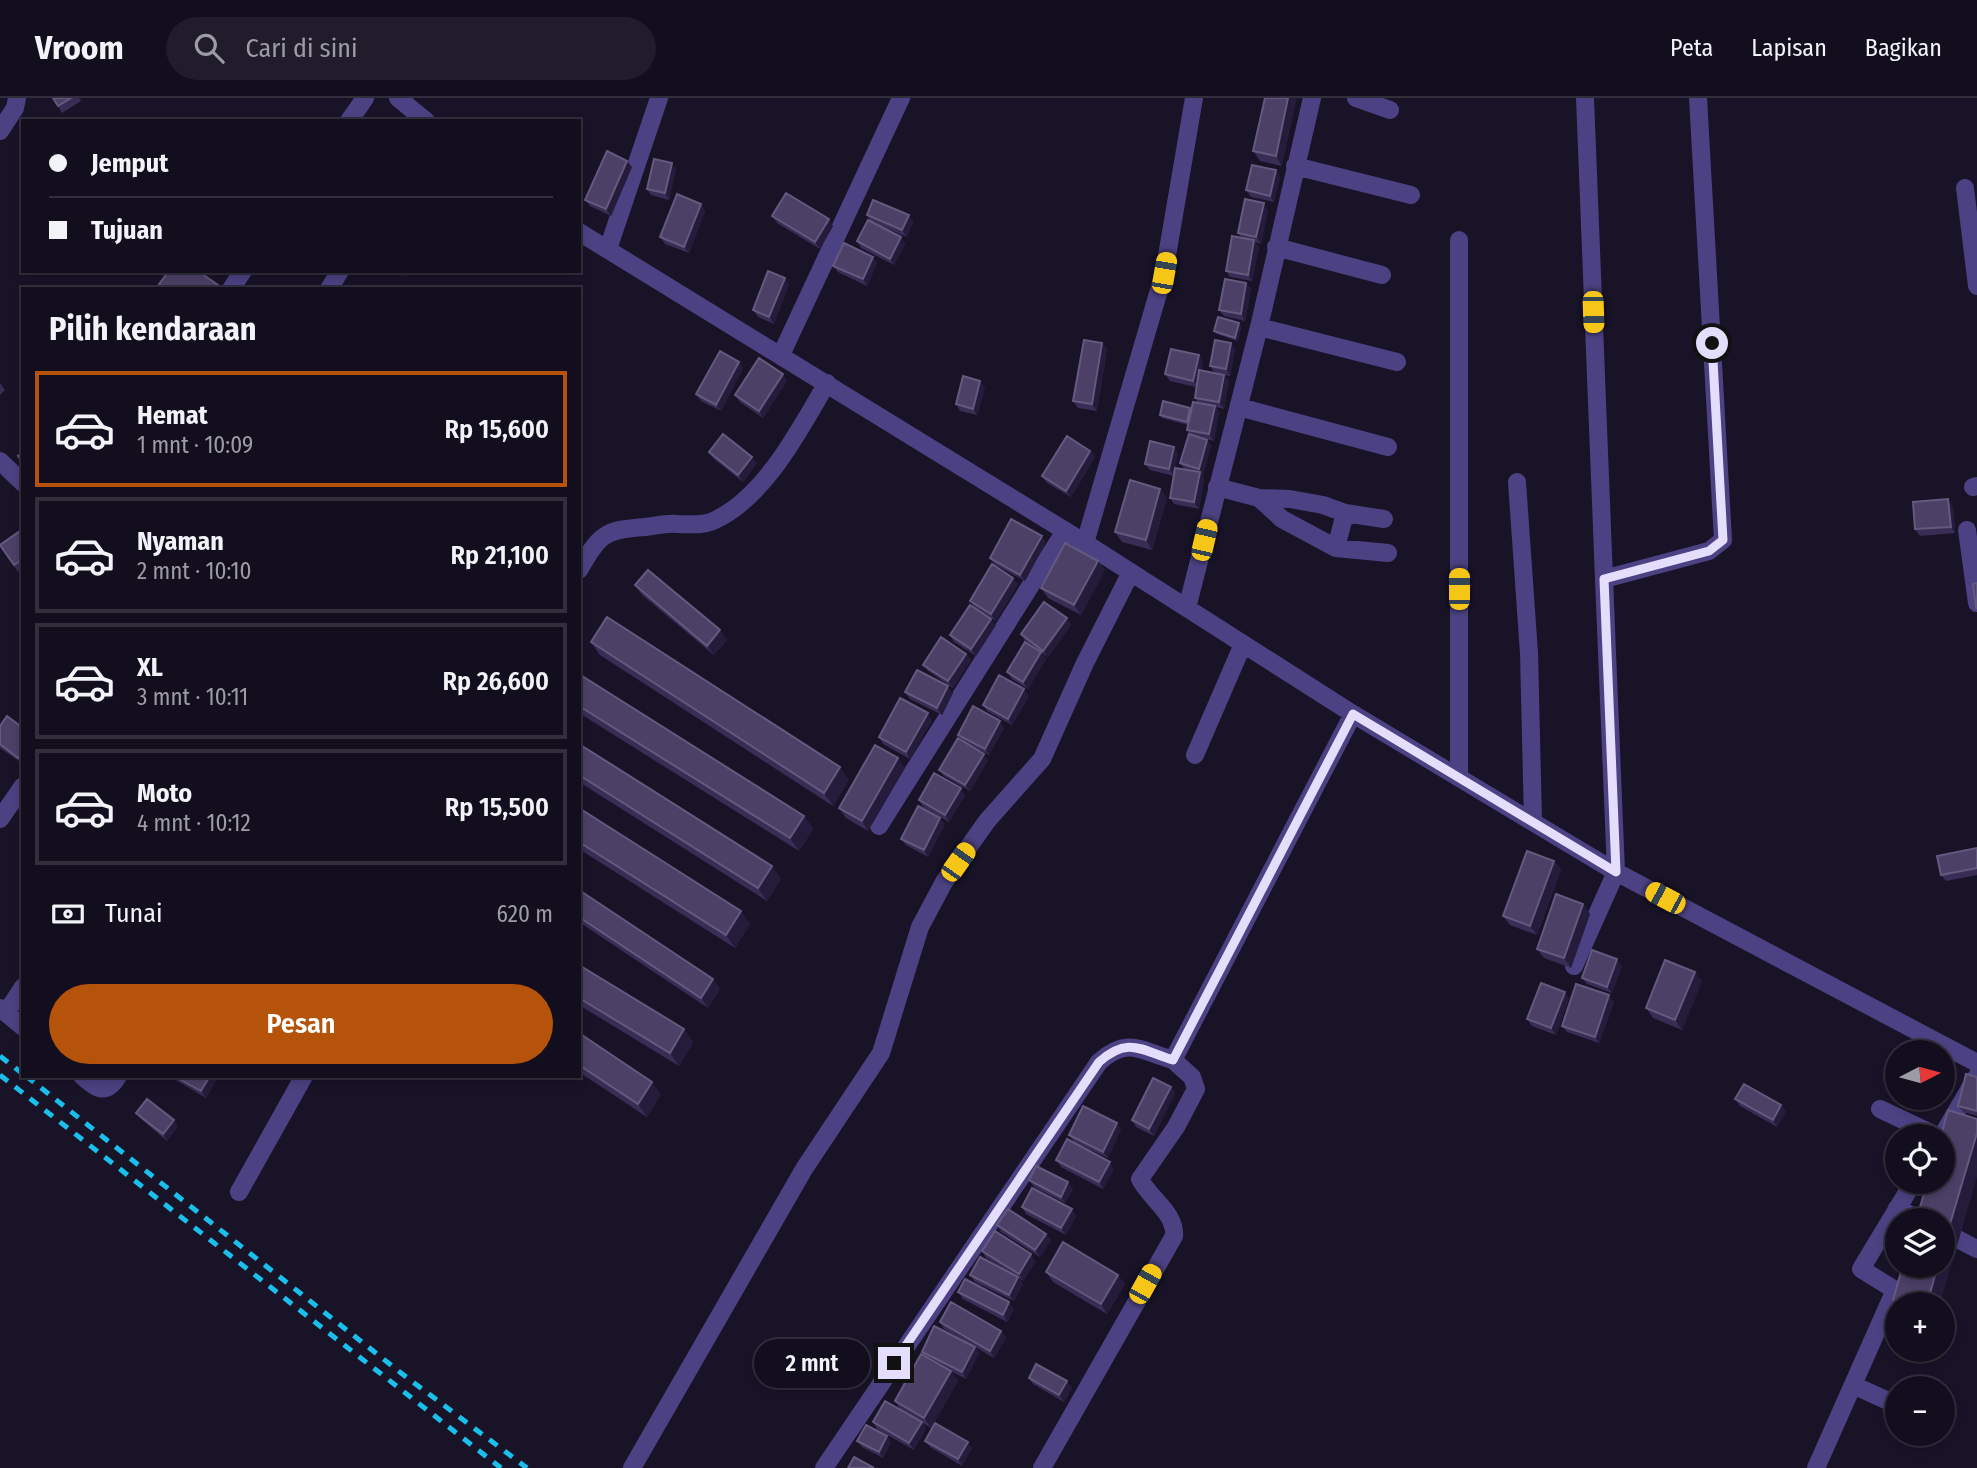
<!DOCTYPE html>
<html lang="id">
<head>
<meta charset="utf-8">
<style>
  :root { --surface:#130e1e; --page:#201c2b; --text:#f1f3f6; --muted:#9d9ca4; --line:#322e3c; --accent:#b45309 }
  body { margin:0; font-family:"Fira Sans Condensed",sans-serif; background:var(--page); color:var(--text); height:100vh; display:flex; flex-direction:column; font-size:26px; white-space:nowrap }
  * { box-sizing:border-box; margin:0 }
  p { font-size:23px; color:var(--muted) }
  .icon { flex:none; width:38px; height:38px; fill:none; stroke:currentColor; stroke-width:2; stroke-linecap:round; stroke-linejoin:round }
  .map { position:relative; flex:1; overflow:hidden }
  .sheet { position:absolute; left:21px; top:189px; width:560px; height:791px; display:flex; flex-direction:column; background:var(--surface); border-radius:0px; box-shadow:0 4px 10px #0003,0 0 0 2px var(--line) }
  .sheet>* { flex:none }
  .guide { position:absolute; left:21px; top:21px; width:560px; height:154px; border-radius:0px; box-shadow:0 4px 10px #0003,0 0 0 2px var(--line); display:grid; align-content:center; height:154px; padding:0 28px; background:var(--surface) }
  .needle { width:46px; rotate:84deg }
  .fabs { position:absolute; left:1885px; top:942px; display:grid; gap:14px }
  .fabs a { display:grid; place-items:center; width:70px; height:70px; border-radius:50%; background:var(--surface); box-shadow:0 4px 10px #0003,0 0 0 2px var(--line); font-size:35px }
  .end { position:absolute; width:32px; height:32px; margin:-16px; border:9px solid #e4ddfc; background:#111; box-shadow:0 0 0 4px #111 }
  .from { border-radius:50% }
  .bubble { position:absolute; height:49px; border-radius:24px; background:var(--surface); box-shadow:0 4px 10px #0003,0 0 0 2px var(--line); font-size:23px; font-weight:600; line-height:49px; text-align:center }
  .car { position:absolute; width:21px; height:42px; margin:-21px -10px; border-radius:9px; box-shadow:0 0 5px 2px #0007; background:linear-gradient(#f5c518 24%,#345 0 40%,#f5c518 0 76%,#345 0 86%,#f5c518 0) }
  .guide b { display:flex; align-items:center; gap:24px; height:66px; font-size:26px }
  .guide b+b { border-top:2px solid var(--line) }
  .guide i { width:18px; height:18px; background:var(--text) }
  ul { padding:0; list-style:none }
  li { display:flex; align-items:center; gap:21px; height:116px; margin:0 14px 10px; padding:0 14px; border:4px solid var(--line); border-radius:0px }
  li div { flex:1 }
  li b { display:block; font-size:26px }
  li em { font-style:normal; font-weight:600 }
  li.selected { border-color:var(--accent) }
  li>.icon { width:63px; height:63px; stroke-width:1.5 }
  h2 { padding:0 28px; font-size:32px; line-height:84px }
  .pay { display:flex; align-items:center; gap:18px; height:77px; padding:0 28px; font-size:26px }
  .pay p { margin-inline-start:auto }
  .primary-button { display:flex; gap:14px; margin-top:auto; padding:14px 28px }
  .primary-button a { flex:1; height:80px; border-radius:42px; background:var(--accent); color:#fff; font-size:28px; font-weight:600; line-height:80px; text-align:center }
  header { display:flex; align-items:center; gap:42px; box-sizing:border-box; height:98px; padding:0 35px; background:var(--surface); border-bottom:2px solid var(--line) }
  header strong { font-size:33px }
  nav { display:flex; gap:38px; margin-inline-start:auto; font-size:24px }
  .search { width:490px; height:63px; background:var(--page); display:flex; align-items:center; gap:18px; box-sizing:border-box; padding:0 24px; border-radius:38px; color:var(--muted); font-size:26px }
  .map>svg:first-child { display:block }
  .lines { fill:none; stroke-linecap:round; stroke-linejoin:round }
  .minor { stroke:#4c4283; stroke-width:18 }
  .rail { stroke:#1abfec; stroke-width:5; stroke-dasharray:10 9; stroke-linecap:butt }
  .wall { fill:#3a2d55 }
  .shaded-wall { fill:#251b3b }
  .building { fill:#4c4067; stroke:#64597e; stroke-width:2 }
  .route { stroke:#e4ddfc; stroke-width:9 }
</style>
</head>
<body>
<header>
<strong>Vroom</strong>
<div class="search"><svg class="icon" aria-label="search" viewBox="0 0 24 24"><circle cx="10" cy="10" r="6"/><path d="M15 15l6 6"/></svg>Cari di sini</div>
<nav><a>Peta</a><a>Lapisan</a><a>Bagikan</a></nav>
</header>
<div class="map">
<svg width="1977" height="1370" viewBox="0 0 1977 1370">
  <rect width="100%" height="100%" fill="#191328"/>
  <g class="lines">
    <path class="minor" d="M398 0 426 23
      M1356 0 1390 12
      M1585 0 1604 481
      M349 23 365 0
      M0 33 15 10 17 0
      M1295 68 1411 97
      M1965 90 1977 188
      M579 134 1085 445 1353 616 1616 774 1977 965
      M1276 149 1382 177
      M608 151 659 0
      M231 191 243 173
      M329 191 340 173
      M1259 229 1397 264
      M781 257 901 0
      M1239 309 1388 349
      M0 363 23 385
      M1517 384 1529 555 1533 723
      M1217 389 1259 400 1290 401 1323 407 1345 415 1384 421
      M1973 389 1977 388
      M1259 400 1282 421 1336 450 1345 415
      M1967 432 1977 505
      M1085 445 1164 175 1194 0
      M1336 450 1388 455
      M579 472C600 436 604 432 645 429 655 428 666 425 677 426 689 426 701 428 713 423 765 400 799 332 827 285
      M1187 510 1259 229 1312 0
      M1195 657 1243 546
      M1459 679V142
      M0 721 23 688
      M879 728 1065 433
      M1574 868 1616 774 1604 481 1709 453 1723 442 1698 0
      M0 910 23 929
      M6 915 23 889
      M82 978C97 991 106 998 118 978
      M1880 1011 1937 1038
      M1942 1038 1977 978
      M239 1094 304 978
      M1897 1110 1920 1122
      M1942 1133 1977 1151
      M1942 1232 1943 1233
      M1853 1287 1897 1307
      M632 1370 804 1071 881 955 920 829 944 784 987 723 1042 661 1085 565 1131 474
      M824 1370 1099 964C1128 938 1141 953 1173 962L1353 616
      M1042 1370 1174 1138C1176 1115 1149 1100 1140 1081L1176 1029 1196 991 1192 979 1173 962
      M1816 1370 1895 1192 1861 1171 1914 1083"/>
    <path class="rail" d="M0 958 23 976
      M0 977 501 1370
      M26 978 401 1275 527 1370"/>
  </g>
  <path class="wall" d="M53 0H79L81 3 62 15Z
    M1265 0 1282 68 1260 63 1253 53Z
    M632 69 611 118 590 108 585 102Z
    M676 71 669 102 651 97 647 91Z
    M1276 72 1280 79 1274 104 1251 99 1246 92Z
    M701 106 705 113 689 155 665 146 660 139Z
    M1268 112 1261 146 1255 144 1259 149 1252 183 1230 179 1226 173 1242 140 1238 135Z
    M867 117H909L913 124 907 139 872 124 905 146 894 167 861 150 857 143 871 124Z
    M772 118 833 128 820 151 777 125Z
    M877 165 867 188 838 174 833 168Z
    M1246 185 1251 191 1245 223 1224 218 1219 212Z
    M789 186 774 226 758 219 753 212Z
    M1239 225 1241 229 1238 243 1217 236 1214 233Z
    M1102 245 1107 251 1097 313 1078 310 1073 303Z
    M1235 251 1230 278 1224 277 1229 283 1224 311 1216 309 1219 314 1214 343 1206 341 1211 348 1203 377 1201 376 1204 381 1199 411 1174 406 1170 400 1174 378 1150 372 1145 366 1178 355 1175 370 1185 372 1180 365 1190 337 1187 332 1188 327 1162 320 1160 317 1190 310 1191 311 1198 305 1195 300 1196 289 1170 283 1165 276 1203 263 1201 273 1215 275 1210 268Z
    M739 264 743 270 721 313 701 303 696 296Z
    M787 283 763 320 740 304 735 297Z
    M0 285 5 292 0 297Z
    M985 290 977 317 960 313 956 306Z
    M1090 353 1095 359 1071 399 1047 385 1042 378Z
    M709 354 757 365 743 384 714 361Z
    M1160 391 1167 400 1152 452 1122 444 1115 434Z
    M1953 408 1955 435 1920 438 1915 431Z
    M23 431V471L18 474 0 448Z
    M1046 444 1025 483 994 466 990 460Z
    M1098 463 1105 472 1081 517 1048 500 1041 490Z
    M1013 480 1018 486 996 523 974 509 970 503Z
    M635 487 720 532 727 542 714 557 642 497Z
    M1067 520 1071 527 1048 559 1042 555 1046 561 1028 591 1012 581 1007 574 1038 552 1025 543 1021 536Z
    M996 527 976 558 954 544 950 537Z
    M591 544 849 682 833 708 600 557Z
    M966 556 971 562 953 590 928 573 923 567Z
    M579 576 804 718 813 731 799 753 579 615Z
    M905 594 953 595 942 617 910 601Z
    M1029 598 1012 627 987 613 983 607Z
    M932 622 910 661 883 646 879 639Z
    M0 628 23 666 0 650Z
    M1004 630 989 657 970 647 988 662 970 693 944 678 939 672 962 642 958 637Z
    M579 646 772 768 781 781 767 803 579 684Z
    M905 670 868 733 846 720 839 710Z
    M965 697 949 724 923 709 919 702Z
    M579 710 750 826 735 850 579 751Z
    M945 726 928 759 906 747 901 741Z
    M1977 750V777L1946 783 1941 777Z
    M1554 763 1561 772 1537 837 1510 827 1503 818Z
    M579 792 713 881 720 891 708 910 579 824Z
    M1583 806 1590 816 1571 870 1544 860 1537 851Z
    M1617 861 1622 868 1612 895 1587 886 1582 880Z
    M579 867 684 931 693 944 679 968 579 907Z
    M1702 883 1682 932 1653 920 1646 910Z
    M1569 900 1556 937 1532 928 1527 921Z
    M1614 904 1599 945 1567 934 1562 928Z
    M579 935 661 996 647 1019 579 974Z
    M169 978H218L206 1000Z
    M1977 979V1018L1963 1014 1958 1008Z
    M1171 989 1175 995 1154 1038 1136 1029 1132 1022Z
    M1735 1001 1781 1007 1786 1013 1777 1029 1740 1008Z
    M136 1015 178 1028 167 1043 141 1021Z
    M1121 1031 1108 1060 1074 1044 1069 1037Z
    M1056 1062 1114 1071 1103 1091 1061 1069Z
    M1029 1082 1073 1091 1065 1105 1034 1089Z
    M1022 1109 1072 1111 1076 1118 1066 1137 1026 1116Z
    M997 1127 1046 1136 1051 1142 1040 1159 1001 1134Z
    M982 1153 1036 1163 1023 1183 1018 1179 1023 1186 1014 1203 975 1184 970 1177 1018 1179 986 1160Z
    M1046 1174 1125 1186 1107 1216 1053 1184Z
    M958 1194 1014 1211 1007 1224 963 1201Z
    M940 1224 1001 1233 1006 1240 994 1260 944 1231Z
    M975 1249 979 1255 966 1281 951 1273 958 1283 931 1330 923 1325 926 1330 914 1352 877 1331 873 1324 900 1311 895 1303 924 1258 922 1254Z
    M1029 1280 1067 1283 1072 1290 1064 1304 1033 1286Z
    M857 1343 891 1344 883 1360 862 1349Z
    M925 1343 972 1350 962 1368 930 1349Z"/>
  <path class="shaded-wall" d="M1288 0H1297L1282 68 1276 58Z
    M627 63 632 69 611 118 606 111Z
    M672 65 676 71 669 102 665 95Z
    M1276 72 1280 79 1274 104 1270 98Z
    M1264 105 1268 112 1261 146 1256 139Z
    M701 106 705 113 689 155 684 149Z
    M909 117 913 124 907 139 902 132Z
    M829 121 833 128 820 151 815 144Z
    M901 139 905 146 894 167 890 161Z
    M1254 142 1259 149 1252 183 1248 177Z
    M873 159 877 165 867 188 863 181Z
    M398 173H406L402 179Z
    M785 180 789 186 774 226 769 219Z
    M1246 185 1251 191 1245 223 1241 216Z
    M1239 225 1241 229 1238 243 1235 240Z
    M1102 245 1107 251 1097 313 1092 306Z
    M1231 245 1235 251 1230 278 1226 271Z
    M1199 257 1203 263 1198 289 1193 283Z
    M739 264 743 270 721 313 716 307Z
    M783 276 787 283 763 320 759 313Z
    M1224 277 1229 283 1224 311 1219 304Z
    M980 283 985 290 977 317 973 311Z
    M1215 308 1219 314 1214 343 1209 336Z
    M1207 342 1211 348 1203 377 1199 371Z
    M1174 349 1178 355 1174 378 1169 371Z
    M1090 353 1095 359 1071 399 1066 393Z
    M752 359 757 365 743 384 738 377Z
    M1200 374 1204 381 1199 411 1194 404Z
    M1160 391 1167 400 1152 452 1146 442Z
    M1948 401 1953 408 1955 435 1951 429Z
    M1042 438 1046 444 1025 483 1020 477Z
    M1098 463 1105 472 1081 517 1074 507Z
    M1013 480 1018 486 996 523 991 516Z
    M1067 520 1071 527 1048 559 1043 553Z
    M991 521 996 527 976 558 971 551Z
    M720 532 727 542 714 557 707 548Z
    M1041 554 1046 561 1028 591 1023 584Z
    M966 556 971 562 953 590 948 583Z
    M948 588 953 595 942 617 937 610Z
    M1024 591 1029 598 1012 627 1008 621Z
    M928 615 932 622 910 661 906 654Z
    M1000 623 1004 630 989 657 985 651Z
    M23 653V666L18 660Z
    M984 656 988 662 970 693 965 687Z
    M898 660 905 670 868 733 862 723Z
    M840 669 849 682 833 708 824 695Z
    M961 690 965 697 949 724 945 717Z
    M804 718 813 731 799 753 790 740Z
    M940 720 945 726 928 759 924 752Z
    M1554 763 1561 772 1537 837 1530 828Z
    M772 768 781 781 767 803 758 790Z
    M1583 806 1590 816 1571 870 1564 860Z
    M741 813 750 826 735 850 726 837Z
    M1617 861 1622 868 1612 895 1607 889Z
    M1695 874 1702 883 1682 932 1675 922Z
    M713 881 720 891 708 910 701 900Z
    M1565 894 1569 900 1556 937 1551 930Z
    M1609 897 1614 904 1599 945 1595 939Z
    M684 931 693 944 679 968 670 955Z
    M210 978H218L206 1000 201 993Z
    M652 984 661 996 647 1019 638 1006Z
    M1171 989 1175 995 1154 1038 1149 1031Z
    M1781 1007 1786 1013 1777 1029 1773 1022Z
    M174 1022 178 1028 167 1043 163 1036Z
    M1117 1025 1121 1031 1108 1060 1103 1054Z
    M1977 1035V1079L1940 1206H1927L1938 1167H1942V1153Z
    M1110 1064 1114 1071 1103 1091 1099 1084Z
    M1068 1084 1073 1091 1065 1105 1061 1099Z
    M1072 1111 1076 1118 1066 1137 1061 1130Z
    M1046 1136 1051 1142 1040 1159 1035 1152Z
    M1031 1156 1036 1163 1023 1183 1019 1176Z
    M1118 1177 1125 1186 1107 1216 1101 1206Z
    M1018 1179 1023 1186 1014 1203 1009 1197Z
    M1009 1204 1014 1211 1007 1224 1003 1217Z
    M1001 1233 1006 1240 994 1260 990 1253Z
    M975 1249 979 1255 966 1281 962 1274Z
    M951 1273 958 1283 931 1330 924 1320Z
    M1067 1283 1072 1290 1064 1304 1059 1297Z
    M922 1324 926 1330 914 1352 909 1345Z
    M887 1338 891 1344 883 1360 879 1354Z
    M968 1344 972 1350 962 1368 958 1361Z"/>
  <path class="building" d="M53 0H71L58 8Z
    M1265 0H1288L1276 58 1253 53Z
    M607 53 627 63 606 111 585 102Z
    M654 61 672 65 665 95 647 91Z
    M1252 67 1276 72 1270 98 1246 92Z
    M786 95 829 121 815 144 772 118Z
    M677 96 701 106 684 149 660 139Z
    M1245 101 1264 105 1256 139 1238 135Z
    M873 102 909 117 902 132 867 117Z
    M868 122 901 139 890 161 857 143Z
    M1232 138 1254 142 1248 177 1226 173Z
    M844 145 873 159 863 181 833 168Z
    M169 173H198L218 187 216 191H165L159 186Z
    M768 173 785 180 769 219 753 212Z
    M1225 181 1246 185 1241 216 1219 212Z
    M1218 219 1239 225 1235 240 1214 233Z
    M1084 242 1102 245 1092 306 1073 303Z
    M1215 242 1231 245 1226 271 1210 268Z
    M1171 251 1199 257 1193 283 1165 276Z
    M720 253 739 264 716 307 696 296Z
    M759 260 783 276 759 313 735 297Z
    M1199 272 1224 277 1219 304 1195 300Z
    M963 278 980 283 973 311 956 306Z
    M1163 303 1190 310 1187 324 1160 317Z
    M1193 304 1215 308 1209 336 1187 332Z
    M723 336 752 359 738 377 709 354Z
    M1189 336 1207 342 1199 371 1180 365Z
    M1067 338 1090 353 1066 393 1042 378Z
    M1150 343 1174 349 1169 371 1145 366Z
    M23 354V364L18 358Z
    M1175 370 1200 374 1194 404 1170 400Z
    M1130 382 1160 391 1146 442 1115 434Z
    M1948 401 1951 429 1915 431 1913 404Z
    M1011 421 1042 438 1020 477 990 460Z
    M23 431V461L14 467 0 447Z
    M1065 445 1098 463 1074 507 1041 490Z
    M992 466 1013 480 991 516 970 503Z
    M648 472 720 532 707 548 635 487Z
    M1977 485V510H1976L1973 486Z
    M1044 504 1067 520 1043 553 1021 536Z
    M970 507 991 521 971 551 950 537Z
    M607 519 840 669 824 695 591 544Z
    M941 539 966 556 948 583 923 567Z
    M1025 544 1041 554 1023 584 1007 574Z
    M917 572 948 588 937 610 905 594Z
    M579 576 804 718 790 740 579 608Z
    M999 577 1024 591 1008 621 983 607Z
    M900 600 928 615 906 654 879 639Z
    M973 608 1000 623 985 651 958 637Z
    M7 618 23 630V653L18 660 0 646V628Z
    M958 640 984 656 965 687 939 672Z
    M579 646 772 768 758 790 579 677Z
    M875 647 898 660 862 723 839 710Z
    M934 675 961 690 945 717 919 702Z
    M918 708 940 720 924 752 901 741Z
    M579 710 741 813 726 837 579 744Z
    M1977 750V770L1941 777 1937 758Z
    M1527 753 1554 763 1530 828 1503 818Z
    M579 792 713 881 701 900 579 819Z
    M1556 796 1583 806 1564 860 1537 851Z
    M1592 852 1617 861 1607 889 1582 880Z
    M1665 862 1695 874 1675 922 1646 910Z
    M579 867 684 931 670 955 579 900Z
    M1541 885 1565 894 1551 930 1527 921Z
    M1576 886 1609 897 1595 939 1562 928Z
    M579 935 652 984 638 1006 579 967Z
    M1966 976 1977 979V1013L1958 1008Z
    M174 978H210L201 993Z
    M1153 980 1171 989 1149 1031 1132 1022Z
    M1744 986 1781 1007 1773 1022 1735 1001Z
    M147 1001 174 1022 163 1036 136 1015Z
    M1083 1008 1117 1025 1103 1054 1069 1037Z
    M1948 1012 1977 1021V1035L1942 1153V1122H1916L1928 1083H1942V1038H1941Z
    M1067 1041 1110 1064 1099 1084 1056 1062Z
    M1036 1068 1068 1084 1061 1099 1029 1082Z
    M1032 1090 1072 1111 1061 1130 1022 1109Z
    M1008 1111 1046 1136 1035 1152 997 1127Z
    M995 1133 1031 1156 1019 1176 982 1153Z
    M1063 1144 1118 1177 1101 1206 1046 1174Z
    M980 1159 1018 1179 1009 1197 970 1177Z
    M1903 1167H1938L1927 1206H1904L1893 1202Z
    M965 1181 1009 1204 1003 1217 958 1194Z
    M951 1204 1001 1233 990 1253 940 1224Z
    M934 1228 975 1249 962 1274 922 1254Z
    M921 1256 951 1273 924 1320 895 1303Z
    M1036 1266 1067 1283 1059 1297 1029 1280Z
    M885 1303 922 1324 909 1345 873 1324Z
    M935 1325 968 1344 958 1361 925 1343Z
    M866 1327 887 1338 879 1354 857 1343Z
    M854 1359 874 1370H848Z"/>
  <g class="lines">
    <path class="route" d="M894 1265 1099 964C1128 938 1141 952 1173 962L1353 616 1616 774 1604 481 1709 453 1723 442 1712 245"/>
  </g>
</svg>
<div class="fabs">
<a><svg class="needle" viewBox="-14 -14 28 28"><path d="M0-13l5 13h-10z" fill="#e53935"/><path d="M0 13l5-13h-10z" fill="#9d9ca4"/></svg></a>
<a><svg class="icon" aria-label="locate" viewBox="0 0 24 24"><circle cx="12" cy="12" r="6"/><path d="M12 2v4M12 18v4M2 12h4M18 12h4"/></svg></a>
<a><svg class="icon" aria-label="layers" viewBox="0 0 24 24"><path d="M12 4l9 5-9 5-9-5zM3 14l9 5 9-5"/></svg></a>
<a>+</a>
<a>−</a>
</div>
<i class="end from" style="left:1712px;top:245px"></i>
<i class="end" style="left:894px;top:1265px"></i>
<div class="bubble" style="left:754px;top:1241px;width:116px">2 mnt</div>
<i class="car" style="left:1164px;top:175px;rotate:10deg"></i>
<i class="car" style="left:1593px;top:214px;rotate:178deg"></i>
<i class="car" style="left:1204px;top:442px;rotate:13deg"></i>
<i class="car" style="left:1459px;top:491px;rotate:0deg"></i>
<i class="car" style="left:958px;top:764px;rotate:35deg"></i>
<i class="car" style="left:1665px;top:800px;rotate:298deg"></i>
<i class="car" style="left:1145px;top:1186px;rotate:29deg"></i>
<div class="guide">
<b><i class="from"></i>Jemput</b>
<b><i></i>Tujuan</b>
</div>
<section class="sheet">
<h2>Pilih kendaraan</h2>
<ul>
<li class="selected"><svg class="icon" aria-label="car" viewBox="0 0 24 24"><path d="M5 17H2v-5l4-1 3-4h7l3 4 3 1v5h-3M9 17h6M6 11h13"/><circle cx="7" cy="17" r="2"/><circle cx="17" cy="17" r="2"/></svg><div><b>Hemat</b><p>1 mnt · 10:09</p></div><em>Rp 15,600</em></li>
<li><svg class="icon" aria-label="car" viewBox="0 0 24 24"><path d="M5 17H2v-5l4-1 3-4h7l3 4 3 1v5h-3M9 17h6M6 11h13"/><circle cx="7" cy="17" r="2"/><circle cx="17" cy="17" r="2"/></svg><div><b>Nyaman</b><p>2 mnt · 10:10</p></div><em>Rp 21,100</em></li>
<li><svg class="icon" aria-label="car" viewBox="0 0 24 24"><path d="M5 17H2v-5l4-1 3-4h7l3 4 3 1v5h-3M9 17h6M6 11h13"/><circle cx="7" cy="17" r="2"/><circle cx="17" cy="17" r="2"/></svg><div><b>XL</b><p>3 mnt · 10:11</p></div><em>Rp 26,600</em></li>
<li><svg class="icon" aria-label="car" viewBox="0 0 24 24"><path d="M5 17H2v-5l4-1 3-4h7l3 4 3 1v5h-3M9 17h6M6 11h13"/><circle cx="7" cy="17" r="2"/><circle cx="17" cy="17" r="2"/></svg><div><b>Moto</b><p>4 mnt · 10:12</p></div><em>Rp 15,500</em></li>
</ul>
<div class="pay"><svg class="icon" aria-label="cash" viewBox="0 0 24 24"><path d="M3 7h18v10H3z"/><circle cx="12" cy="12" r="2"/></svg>Tunai<p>620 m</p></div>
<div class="primary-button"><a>Pesan</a></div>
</section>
</div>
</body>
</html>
